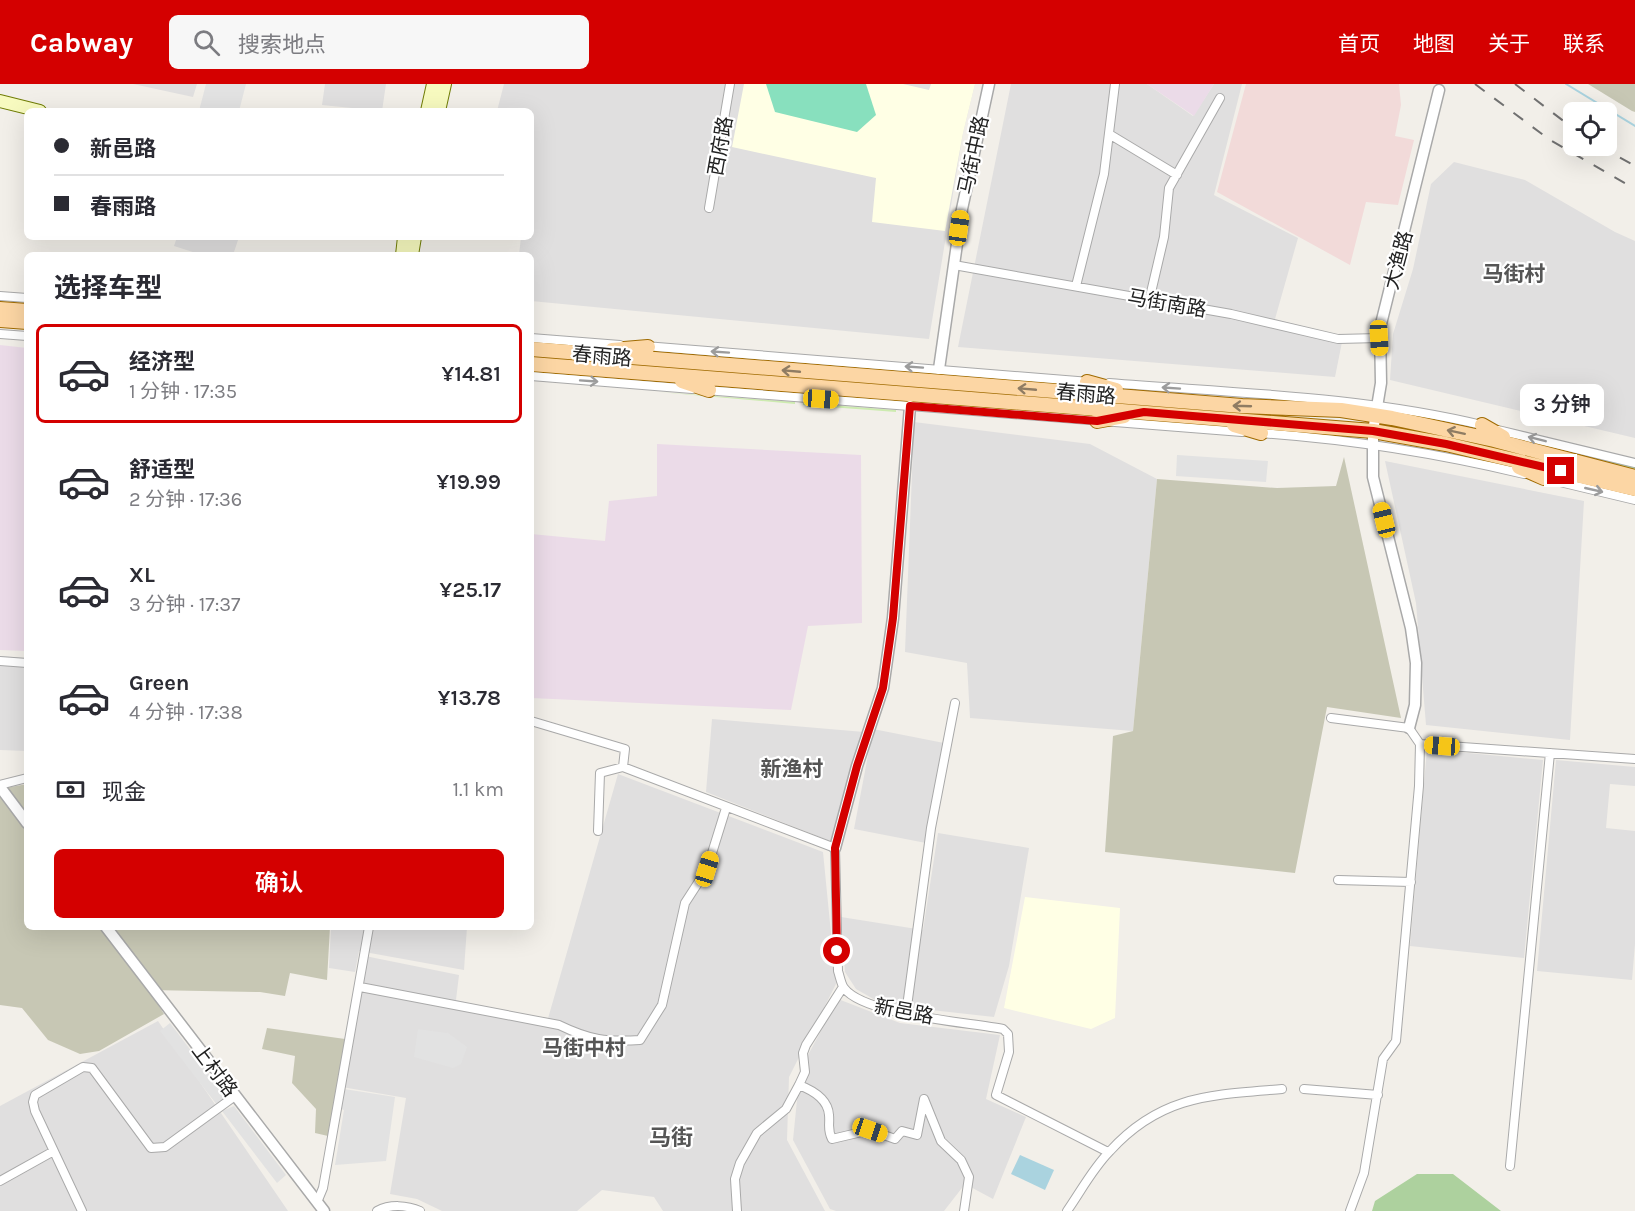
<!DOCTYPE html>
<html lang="zh">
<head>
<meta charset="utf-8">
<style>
  :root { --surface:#fff; --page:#f7f7f7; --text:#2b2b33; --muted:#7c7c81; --line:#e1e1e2; --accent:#d40000 }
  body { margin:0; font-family:Karla,"Noto Sans SC",sans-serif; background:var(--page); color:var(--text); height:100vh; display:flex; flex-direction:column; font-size:22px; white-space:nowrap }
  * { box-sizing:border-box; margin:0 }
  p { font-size:20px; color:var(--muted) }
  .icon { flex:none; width:33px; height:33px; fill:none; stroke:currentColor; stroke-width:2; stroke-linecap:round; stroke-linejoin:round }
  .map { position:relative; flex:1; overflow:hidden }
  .panel { position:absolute; left:24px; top:168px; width:510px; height:678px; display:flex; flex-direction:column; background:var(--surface); border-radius:9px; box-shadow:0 6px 24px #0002 }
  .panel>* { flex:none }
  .banner { position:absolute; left:24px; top:24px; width:510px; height:132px; border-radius:9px; box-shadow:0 6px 24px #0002; display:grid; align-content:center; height:132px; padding:0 30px; background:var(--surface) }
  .tools { position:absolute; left:1563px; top:18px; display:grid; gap:12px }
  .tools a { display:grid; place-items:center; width:54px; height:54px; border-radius:9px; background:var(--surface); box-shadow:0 6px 24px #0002; font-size:30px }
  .end { position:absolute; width:27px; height:27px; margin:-14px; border:8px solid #d40000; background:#fff; box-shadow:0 0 0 3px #fff }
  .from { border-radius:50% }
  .bubble { position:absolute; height:42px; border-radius:9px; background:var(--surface); box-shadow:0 6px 24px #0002; font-size:20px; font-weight:600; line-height:42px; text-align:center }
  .car { position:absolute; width:18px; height:36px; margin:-18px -9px; border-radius:8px; box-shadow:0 0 4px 2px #0007; background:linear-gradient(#f5c518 24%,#345 0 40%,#f5c518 0 76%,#345 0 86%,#f5c518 0) }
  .banner b { display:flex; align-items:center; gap:21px; height:57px; font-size:22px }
  .banner b+b { border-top:2px solid var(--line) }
  .banner i { width:15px; height:15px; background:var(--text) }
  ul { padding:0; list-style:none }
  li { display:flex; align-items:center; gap:18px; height:99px; margin:0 12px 9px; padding:0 18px; border:3px solid transparent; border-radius:9px }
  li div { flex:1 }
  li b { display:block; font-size:22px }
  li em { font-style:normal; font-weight:600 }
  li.on { border-color:var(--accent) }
  li>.icon { width:54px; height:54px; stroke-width:1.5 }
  h2 { padding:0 30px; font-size:27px; line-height:72px }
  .pay { display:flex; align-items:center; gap:15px; height:66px; padding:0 30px; font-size:22px }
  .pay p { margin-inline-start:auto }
  .action { display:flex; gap:12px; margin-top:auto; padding:12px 30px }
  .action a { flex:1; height:69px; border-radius:9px; background:var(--accent); color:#fff; font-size:24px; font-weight:600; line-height:69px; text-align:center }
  header { display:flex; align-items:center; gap:36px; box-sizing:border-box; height:84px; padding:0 30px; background:var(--accent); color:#fff }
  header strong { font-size:28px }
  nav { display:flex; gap:33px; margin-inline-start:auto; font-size:21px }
  .search { width:420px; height:54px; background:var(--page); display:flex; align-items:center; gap:15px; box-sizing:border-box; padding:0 21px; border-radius:9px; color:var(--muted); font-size:22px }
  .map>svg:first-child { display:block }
  .residential { fill:#e0dfdf }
  .commercial { fill:#f2dad9 }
  .industrial { fill:#ebdbe8 }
  .education { fill:#ffffe5 }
  .construction { fill:#c7c7b4 }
  .grass { fill:#cdebb0 }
  .forest { fill:#add19e }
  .pitch { fill:#88e0be }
  .parking { fill:#e2e2e2 }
  .water { fill:#aad3df }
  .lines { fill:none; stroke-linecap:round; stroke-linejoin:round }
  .stream { stroke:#aad3df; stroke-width:2 }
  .minor-casing { stroke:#a9a9a9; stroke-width:10 }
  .tertiary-casing { stroke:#a9a9a9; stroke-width:13 }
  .secondary-casing { stroke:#707d05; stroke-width:14 }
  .primary-casing { stroke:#a06b00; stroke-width:16 }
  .minor { stroke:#fff; stroke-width:8 }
  .tertiary { stroke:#fff; stroke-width:10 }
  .secondary { stroke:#f7fabf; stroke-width:12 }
  .primary { stroke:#fcd6a4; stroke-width:14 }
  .rail { stroke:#707070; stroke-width:2; stroke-dasharray:12 12; stroke-linecap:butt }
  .oneway { stroke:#9c9c9c }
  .oneway2 { stroke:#8f7c63 }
  .route { stroke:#d40000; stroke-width:8 }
  .labels { text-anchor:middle; stroke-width:4.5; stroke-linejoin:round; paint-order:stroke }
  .street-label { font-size:20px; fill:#222; stroke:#fff }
  .neighbourhood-label { font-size:21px; font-weight:bold; fill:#555; stroke:#fff }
  .quarter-label { font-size:22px; font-weight:bold; fill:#555; stroke:#fff }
</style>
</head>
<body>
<header>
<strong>Cabway</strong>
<div class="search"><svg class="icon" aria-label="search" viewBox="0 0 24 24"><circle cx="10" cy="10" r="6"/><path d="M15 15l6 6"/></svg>搜索地点</div>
<nav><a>首页</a><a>地图</a><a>关于</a><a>联系</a></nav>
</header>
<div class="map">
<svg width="1635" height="1127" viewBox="0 0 1635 1127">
  <rect width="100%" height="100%" fill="#f2efe9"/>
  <path class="residential" d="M133 0H197L193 13Z
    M325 0H386L382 27 322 21Z
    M504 0H975L963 49 929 255 531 217V171H519L521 153H531V27H497Z
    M1011 0H1147L1193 32 1214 0H1242L1214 111 1298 154 1275 235 1343 253 1335 293 958 263Z
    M1454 78 1525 96 1615 148 1635 157V354L1390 296 1393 250 1413 185 1431 100Z
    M177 153H239L233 171H202L174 162Z
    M914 338 1090 360 1157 395 1133 647 970 634 967 579 905 568Z
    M1385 377 1584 417 1570 656 1426 641 1416 519Z
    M0 572 27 574V667L0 666Z
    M712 635 864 648 830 757 706 708Z
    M873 645 944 659 926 759 854 745Z
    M1427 665 1543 676 1524 874 1410 862Z
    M1556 676 1635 683V702L1610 700 1606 744 1635 747V860L1632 896 1537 887Z
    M618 690 823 768 836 900 789 993 787 1056 825 1127H663L654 1113 602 1106 577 1127H442L417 1115 390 1110 406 1014 336 1002 360 871 459 891 456 916 547 938Z
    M938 749 1029 764 1009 882 994 933 895 922 877 917 856 905 845 888 841 833 923 846Z
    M331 843H467L464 886 359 867 355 888 329 884Z
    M838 915 900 939 1000 951 986 1015 1026 1033 993 1115 965 1100 944 1127H836L830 1125 793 1056 800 986Z
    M158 937 288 1127H0V1022Z"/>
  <path class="commercial" d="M1246 0H1399L1401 21 1395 52 1414 56 1398 121 1366 118 1350 181 1217 108Z"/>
  <path class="industrial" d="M1147 0H1214L1194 32Z
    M0 261 27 264V567L0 566Z
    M657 360 861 371 862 539 808 542 791 626 531 614V450L605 457 609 417 657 412Z"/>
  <path class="education" d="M744 0H903L929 6 931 0H975L963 49 945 147 872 138 876 94 732 63Z
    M1025 813 1120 824 1115 934 1091 945 1004 924Z"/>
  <path class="construction" d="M1588 0H1635V28L1632 27Z
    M1344 373 1401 634 1327 623 1295 789 1105 768 1113 652 1133 647 1157 395 1277 404 1336 402Z
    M27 700V843H330L327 896 290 889 285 912 260 908 149 906 164 930 99 967 80 970 48 956 22 924 0 921V705Z
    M267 944 345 955 328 1052 315 1049 316 1025 292 999 295 972 262 965Z"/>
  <path class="grass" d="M659 308 795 318V320Z
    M803 319 896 326V328L803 321Z"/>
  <path class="forest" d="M531 286 660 296 675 300 531 290Z
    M710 301 896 315 897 318 726 306Z
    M928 318 1099 331V332L1083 334 928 321Z
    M1505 350 1635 381V385L1522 358Z
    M1417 1090H1453L1501 1127H1372L1375 1117Z"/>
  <path class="pitch" d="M766 0H866L876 31 857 48 775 28Z"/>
  <path class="parking" d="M206 0H246L239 27H199Z
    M1177 371 1268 377 1266 398 1176 392Z
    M170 939 227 1014 217 1021 160 947Z
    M418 945 448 949 467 963 461 980 453 984 414 973Z
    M344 1005 395 1013 386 1077 335 1081 344 1026 339 1024Z
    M234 1022 286 1091 277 1099 222 1027Z"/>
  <path class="water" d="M1020 1071 1054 1086 1045 1106 1011 1090Z"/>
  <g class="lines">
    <path class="stream" d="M1566 0 1635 42"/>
    <defs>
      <path id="minor" d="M1109 50 1177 91
        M709 124 730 0
        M954 181 1231 230 1338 255 1379 254
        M1076 202 1104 90 1115 0
        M0 212 27 214
        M1149 217 1164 153 1169 104 1220 14
        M0 250 27 252
        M531 254 620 261
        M645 262 1090 298
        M531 292 692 305
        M1109 299C1234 309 1363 312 1486 342
        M705 306 1242 348
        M1498 346 1635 379
        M1258 349C1349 355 1435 369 1524 390
        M1539 393 1635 416
        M0 577 27 579
        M1331 634 1409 644 1420 660 1419 702 1396 957 1383 975 1364 1089 1350 1127
        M531 637 625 665 623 683
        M1420 660 1635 675
        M0 701 27 694
        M598 747 600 689 623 683 835 764 838 887C840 893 841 900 844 904 864 931 967 938 1003 945L1008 950 1009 968 996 1011 1108 1068
        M1338 796 1411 798
        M360 903 559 941C590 956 606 958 640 956L662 921 685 819 707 785 726 724
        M906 930 931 744 955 619
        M799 1001C812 1006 828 1015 829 1031 830 1041 827 1045 832 1055L870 1046 895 1055 902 1047 917 1051 924 1015 941 1057 961 1076 969 1093 964 1127
        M1304 1005 1378 1011
        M1510 1082 1550 669
        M0 1097 52 1068
        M318 1116 323 1104 369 843
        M82 1127 35 1027 33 1018 35 1011 83 983 92 984 151 1064 165 1063 235 1012
        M377 1127C390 1120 407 1121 420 1127
        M737 1127 735 1095 740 1079 757 1049 786 1025 799 1001 805 988 803 969 806 961 843 903
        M1067 1127C1081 1107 1093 1084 1110 1067 1161 1011 1211 1011 1282 1005"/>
      <path id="tertiary" d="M939 285 962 125 989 0
        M1409 644 1415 621 1416 579 1411 544 1373 393V347L1381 299 1380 244 1439 6
        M0 703 27 739
        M835 764 857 682 883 604 893 534 910 322
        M106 843 324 1127"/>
      <path id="secondary" d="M0 17 40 27
        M427 27 433 0
        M439 27 445 0
        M402 171 404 153
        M412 171 415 153"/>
      <path id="primary" d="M0 225 27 227
        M0 236 27 238
        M531 265 1242 322 1341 326 1392 334 1494 356 1635 393
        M612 266 648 263
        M531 280 1373 347 1446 360 1635 405
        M682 297 709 306
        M1087 298 1116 306
        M1097 337 1124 332
        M1234 341 1261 349
        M1482 341 1503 353
        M1519 383 1544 394"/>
    </defs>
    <use href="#minor" class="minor-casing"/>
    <use href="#tertiary" class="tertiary-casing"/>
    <use href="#secondary" class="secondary-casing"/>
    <use href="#primary" class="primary-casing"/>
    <use href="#minor" class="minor"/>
    <use href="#tertiary" class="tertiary"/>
    <use href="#secondary" class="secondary"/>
    <use href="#primary" class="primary"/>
    <path class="rail" d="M1475 0 1550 56 1635 105
      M1515 0 1574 45
      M1599 62 1635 82"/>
  </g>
  <defs><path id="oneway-shaft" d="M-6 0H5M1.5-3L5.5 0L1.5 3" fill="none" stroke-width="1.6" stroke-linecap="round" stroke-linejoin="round" transform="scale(1.5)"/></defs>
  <g class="oneway">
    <use href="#oneway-shaft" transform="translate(720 268) rotate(-176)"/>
    <use href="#oneway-shaft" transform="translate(914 283) rotate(-176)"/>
    <use href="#oneway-shaft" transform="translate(589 297) rotate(4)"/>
    <use href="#oneway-shaft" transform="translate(1171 304) rotate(-176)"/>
    <use href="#oneway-shaft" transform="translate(1537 355) rotate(-166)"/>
    <use href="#oneway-shaft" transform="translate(1594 406) rotate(13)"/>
  </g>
  <g class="oneway2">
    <use href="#oneway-shaft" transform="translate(791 287) rotate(-175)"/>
    <use href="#oneway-shaft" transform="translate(1027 305) rotate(-175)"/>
    <use href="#oneway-shaft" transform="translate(1242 322) rotate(-178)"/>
    <use href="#oneway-shaft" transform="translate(1456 348) rotate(-168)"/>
  </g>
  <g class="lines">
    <path class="route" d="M837 867 835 764 857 682 883 604 893 534 910 322 1097 337 1144 328 1373 347 1446 360 1561 387"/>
  </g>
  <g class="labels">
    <g class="street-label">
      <text transform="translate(720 62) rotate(-80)" y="7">西府路</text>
      <text transform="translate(973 71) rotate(-78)" y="7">马街中路</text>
      <text transform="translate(1398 176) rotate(-75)" y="7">大渔路</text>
      <text transform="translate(1167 219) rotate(10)" y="7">马街南路</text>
      <text transform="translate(602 272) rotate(5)" y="7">春雨路</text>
      <text transform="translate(1086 310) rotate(5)" y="7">春雨路</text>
      <text transform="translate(904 927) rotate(11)" y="7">新邑路</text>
      <text transform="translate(215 986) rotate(53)" y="7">上村路</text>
    </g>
    <g class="neighbourhood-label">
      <text x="1514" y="197">马街村</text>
      <text x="792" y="692">新渔村</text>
      <text x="584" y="971">马街中村</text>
    </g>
    <g class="quarter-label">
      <text x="671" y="1061">马街</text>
    </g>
  </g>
</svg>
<div class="tools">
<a><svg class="icon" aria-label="locate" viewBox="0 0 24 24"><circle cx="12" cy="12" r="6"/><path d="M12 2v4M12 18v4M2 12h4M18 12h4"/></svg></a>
</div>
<i class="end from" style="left:837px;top:867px"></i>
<i class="end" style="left:1561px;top:387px"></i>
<div class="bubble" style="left:1520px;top:300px;width:84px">3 分钟</div>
<i class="car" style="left:959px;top:144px;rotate:8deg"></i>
<i class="car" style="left:1379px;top:254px;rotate:177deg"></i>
<i class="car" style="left:821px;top:315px;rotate:94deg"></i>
<i class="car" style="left:1384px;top:436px;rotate:346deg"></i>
<i class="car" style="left:1442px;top:662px;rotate:274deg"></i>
<i class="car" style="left:707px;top:785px;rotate:17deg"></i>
<i class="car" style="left:870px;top:1046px;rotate:109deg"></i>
<div class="banner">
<b><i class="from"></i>新邑路</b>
<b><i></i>春雨路</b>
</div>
<section class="panel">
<h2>选择车型</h2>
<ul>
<li class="on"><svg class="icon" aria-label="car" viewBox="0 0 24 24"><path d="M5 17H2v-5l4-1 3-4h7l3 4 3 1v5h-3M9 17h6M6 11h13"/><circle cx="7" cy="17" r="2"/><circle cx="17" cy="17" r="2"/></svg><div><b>经济型</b><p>1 分钟 · 17:35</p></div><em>¥14.81</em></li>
<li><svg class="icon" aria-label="car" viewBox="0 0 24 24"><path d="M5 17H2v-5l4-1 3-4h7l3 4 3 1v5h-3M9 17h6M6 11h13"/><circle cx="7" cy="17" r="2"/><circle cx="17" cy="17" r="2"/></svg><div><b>舒适型</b><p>2 分钟 · 17:36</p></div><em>¥19.99</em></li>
<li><svg class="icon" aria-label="car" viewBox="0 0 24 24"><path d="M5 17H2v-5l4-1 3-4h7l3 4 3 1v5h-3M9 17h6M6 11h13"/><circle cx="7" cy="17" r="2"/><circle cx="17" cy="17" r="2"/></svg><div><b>XL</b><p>3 分钟 · 17:37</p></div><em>¥25.17</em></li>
<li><svg class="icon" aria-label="car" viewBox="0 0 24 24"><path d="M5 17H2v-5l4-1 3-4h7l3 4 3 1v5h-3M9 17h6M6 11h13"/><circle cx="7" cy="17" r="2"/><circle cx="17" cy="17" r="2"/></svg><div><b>Green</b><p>4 分钟 · 17:38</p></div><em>¥13.78</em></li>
</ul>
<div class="pay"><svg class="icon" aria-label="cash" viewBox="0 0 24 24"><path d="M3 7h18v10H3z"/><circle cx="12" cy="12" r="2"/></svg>现金<p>1.1 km</p></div>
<div class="action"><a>确认</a></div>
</section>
</div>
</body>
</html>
